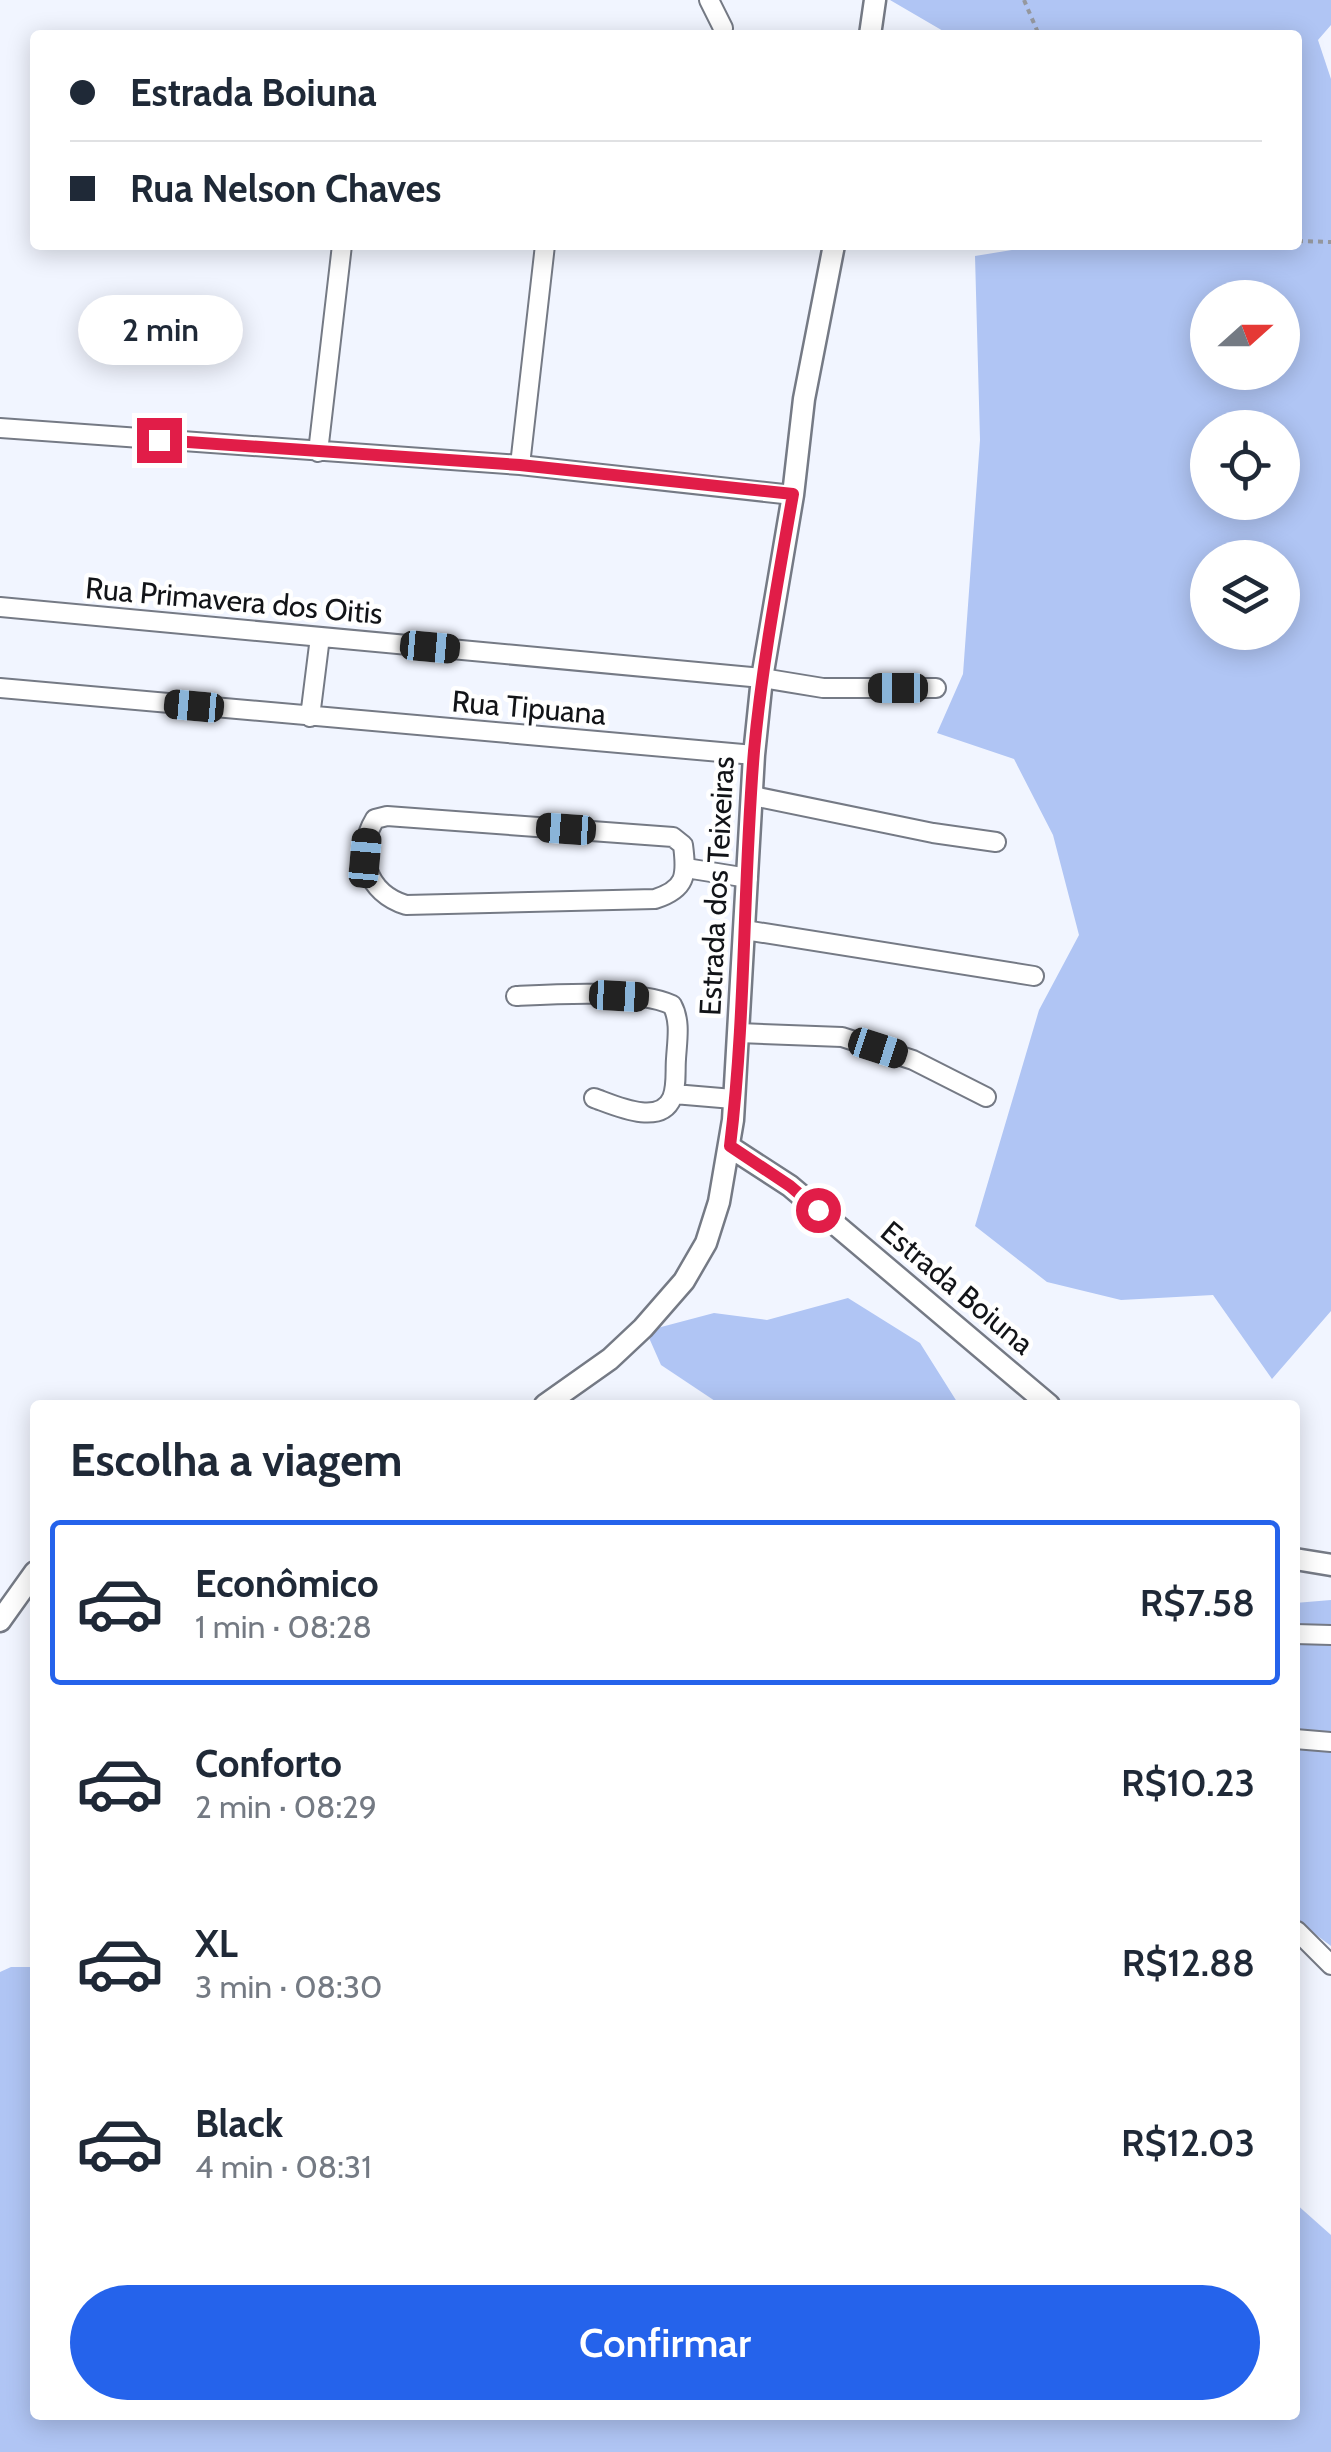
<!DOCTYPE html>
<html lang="pt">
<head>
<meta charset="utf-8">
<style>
  :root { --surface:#fff; --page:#f2f2f3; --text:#1f2937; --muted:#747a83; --line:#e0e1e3; --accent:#2563eb }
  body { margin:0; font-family:Cabin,sans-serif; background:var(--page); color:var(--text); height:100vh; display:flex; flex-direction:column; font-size:38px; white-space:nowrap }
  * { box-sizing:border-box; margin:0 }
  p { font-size:32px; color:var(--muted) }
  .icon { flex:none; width:55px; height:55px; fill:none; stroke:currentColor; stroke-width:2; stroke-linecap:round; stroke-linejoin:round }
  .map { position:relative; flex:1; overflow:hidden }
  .side { position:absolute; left:30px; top:1400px; width:1270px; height:1020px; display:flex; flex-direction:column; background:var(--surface); border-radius:10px; box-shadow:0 5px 25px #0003 }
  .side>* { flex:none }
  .hud { position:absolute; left:30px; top:30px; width:1272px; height:220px; border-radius:10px; box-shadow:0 5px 25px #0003; display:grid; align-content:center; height:220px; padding:0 40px; background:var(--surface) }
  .needle { width:65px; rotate:69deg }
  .fabs { position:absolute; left:1190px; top:280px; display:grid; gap:20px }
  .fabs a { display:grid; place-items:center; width:110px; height:110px; border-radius:50%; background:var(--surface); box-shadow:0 5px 25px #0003; font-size:50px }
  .end { position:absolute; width:45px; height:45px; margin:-22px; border:12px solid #e11d48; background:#fff; box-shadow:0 0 0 5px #fff }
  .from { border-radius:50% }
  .bubble { position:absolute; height:70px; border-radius:35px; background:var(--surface); box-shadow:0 5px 25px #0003; font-size:32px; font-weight:600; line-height:70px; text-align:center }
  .car { position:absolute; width:30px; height:60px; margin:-30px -15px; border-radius:12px; box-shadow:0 0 8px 2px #0007; background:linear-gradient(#222 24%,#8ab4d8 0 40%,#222 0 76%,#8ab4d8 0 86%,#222 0) }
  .hud b { display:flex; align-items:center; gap:35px; height:95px; font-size:38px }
  .hud b+b { border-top:2px solid var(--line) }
  .hud i { width:25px; height:25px; background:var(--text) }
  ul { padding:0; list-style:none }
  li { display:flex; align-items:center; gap:30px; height:165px; margin:0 20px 15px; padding:0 20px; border:5px solid transparent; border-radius:10px }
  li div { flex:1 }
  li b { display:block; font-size:38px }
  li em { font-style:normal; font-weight:600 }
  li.selected { border-color:var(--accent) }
  li>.icon { width:90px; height:90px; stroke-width:1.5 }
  h2 { padding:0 40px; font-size:45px; line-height:120px }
  .cta { display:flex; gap:20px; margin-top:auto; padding:20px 40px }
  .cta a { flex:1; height:115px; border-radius:60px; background:var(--accent); color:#fff; font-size:40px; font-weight:600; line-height:115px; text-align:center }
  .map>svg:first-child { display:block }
  .forest { fill:#b0c5f4; fill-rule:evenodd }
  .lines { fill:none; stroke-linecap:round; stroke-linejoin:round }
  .minor-casing { stroke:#757a85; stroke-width:22 }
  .tertiary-casing { stroke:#757a85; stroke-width:25 }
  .path { stroke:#95989f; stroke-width:4; stroke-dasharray:5 5; stroke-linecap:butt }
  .minor { stroke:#fff; stroke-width:18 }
  .tertiary { stroke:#fff; stroke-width:20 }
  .route { stroke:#e11d48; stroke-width:12 }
  .labels { text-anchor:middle; stroke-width:9; stroke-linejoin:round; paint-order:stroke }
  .street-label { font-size:30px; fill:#121418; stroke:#fff }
</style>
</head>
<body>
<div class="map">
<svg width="1331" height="2452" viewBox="0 0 1331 2452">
  <rect width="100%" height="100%" fill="#f1f5ff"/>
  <path class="forest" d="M890 0H1331V25L1318 40 1331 79V1311L1272 1379 1213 1295 1121 1300 1047 1282 975 1226 1039 1010 1079 935 1053 835 1014 759 937 733 963 674 980 440 975 256 1042 245H1298V35H950ZM1208 298H1282V372H1208ZM1208 428H1282V502H1208ZM1208 558H1282V632H1208Z
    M848 1298 920 1343 959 1405H721L661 1365 646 1331 714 1313 767 1320Z
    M1331 1600V1946L1295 1919V1603Z
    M11 1967H35V2415H1295V2203L1331 2235V2452H0V1972Z"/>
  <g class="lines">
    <defs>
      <path id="minor" d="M709 0 723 28 722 35
        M0 428 520 465 793 495
        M318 452 342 245
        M520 465 545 245
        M0 607 762 678 823 688H936
        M0 688 754 755
        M310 717 320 637
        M753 796 933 833 996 842
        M387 816 673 837 683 845C687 876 686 889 655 899L406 905C367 893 354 854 375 819Z
        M686 868 748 878
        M745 930 1034 976
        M516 996C555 994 638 989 672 1005 681 1021 677 1041 676 1059 675 1071 677 1087 672 1098 660 1127 614 1105 594 1098
        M739 1033 842 1037 913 1060 986 1097
        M674 1094 733 1099
        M1295 1634 1331 1635
        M1295 1739 1331 1742
        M1297 1931 1331 1965"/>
      <path id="tertiary" d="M870 35 875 0
        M730 1147 790 1186 1049 1405
        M545 1405 610 1359 643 1328 684 1281 706 1243 719 1202 733 1120 754 755 762 678 793 495 804 399 834 245
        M1295 1559 1331 1565
        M0 1621 35 1572"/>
    </defs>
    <use href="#minor" class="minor-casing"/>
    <use href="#tertiary" class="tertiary-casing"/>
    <path class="path" d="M1024 0 1039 35
      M1298 241 1331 242"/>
    <use href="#minor" class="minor"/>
    <use href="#tertiary" class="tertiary"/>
  </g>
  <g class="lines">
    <path class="route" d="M159 440 520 465 793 494C778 580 762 665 754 751 743 882 746 1015 730 1146L790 1186 818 1210"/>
  </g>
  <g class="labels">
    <g class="street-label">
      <text transform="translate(234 601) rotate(5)" y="10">Rua Primavera dos Oitis</text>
      <text transform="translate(529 708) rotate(5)" y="10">Rua Tipuana</text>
      <text transform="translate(717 886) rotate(-87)" y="10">Estrada dos Teixeiras</text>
      <text transform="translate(957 1288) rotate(40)" y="10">Estrada Boiuna</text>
    </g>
  </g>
</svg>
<div class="fabs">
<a><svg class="needle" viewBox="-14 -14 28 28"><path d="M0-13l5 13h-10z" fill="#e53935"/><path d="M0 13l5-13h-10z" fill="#747a83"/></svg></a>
<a><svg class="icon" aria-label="locate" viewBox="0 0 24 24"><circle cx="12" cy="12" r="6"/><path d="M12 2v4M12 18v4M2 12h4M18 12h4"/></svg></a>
<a><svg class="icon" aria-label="layers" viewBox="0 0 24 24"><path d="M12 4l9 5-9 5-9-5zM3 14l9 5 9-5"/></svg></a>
</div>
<i class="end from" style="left:818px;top:1210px"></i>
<i class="end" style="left:159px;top:440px"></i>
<div class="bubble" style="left:78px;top:295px;width:165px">2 min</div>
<i class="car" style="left:430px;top:647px;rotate:95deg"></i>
<i class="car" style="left:898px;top:688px;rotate:270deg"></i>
<i class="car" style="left:194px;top:706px;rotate:275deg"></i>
<i class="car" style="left:566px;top:829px;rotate:274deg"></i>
<i class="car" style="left:365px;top:858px;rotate:5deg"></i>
<i class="car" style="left:619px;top:996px;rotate:93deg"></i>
<i class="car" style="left:878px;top:1048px;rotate:108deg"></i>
<div class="hud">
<b><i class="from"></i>Estrada Boiuna</b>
<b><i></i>Rua Nelson Chaves</b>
</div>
<section class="side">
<h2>Escolha a viagem</h2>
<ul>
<li class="selected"><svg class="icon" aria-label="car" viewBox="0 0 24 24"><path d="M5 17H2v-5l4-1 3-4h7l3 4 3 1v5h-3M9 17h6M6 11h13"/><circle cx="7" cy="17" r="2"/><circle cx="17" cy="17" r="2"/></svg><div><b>Econômico</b><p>1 min · 08:28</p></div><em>R$7.58</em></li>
<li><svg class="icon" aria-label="car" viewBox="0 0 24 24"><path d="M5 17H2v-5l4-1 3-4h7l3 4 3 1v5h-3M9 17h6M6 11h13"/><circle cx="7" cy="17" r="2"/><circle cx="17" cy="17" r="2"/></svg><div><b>Conforto</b><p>2 min · 08:29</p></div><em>R$10.23</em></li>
<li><svg class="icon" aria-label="car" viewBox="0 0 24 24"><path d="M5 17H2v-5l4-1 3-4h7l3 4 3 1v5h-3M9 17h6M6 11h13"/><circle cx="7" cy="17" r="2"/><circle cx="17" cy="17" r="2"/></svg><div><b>XL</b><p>3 min · 08:30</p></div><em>R$12.88</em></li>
<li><svg class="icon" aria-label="car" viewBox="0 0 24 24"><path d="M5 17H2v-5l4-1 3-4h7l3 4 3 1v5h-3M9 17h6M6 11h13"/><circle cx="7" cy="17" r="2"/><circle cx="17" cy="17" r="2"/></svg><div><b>Black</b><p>4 min · 08:31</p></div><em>R$12.03</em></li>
</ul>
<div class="cta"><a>Confirmar</a></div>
</section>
</div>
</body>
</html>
